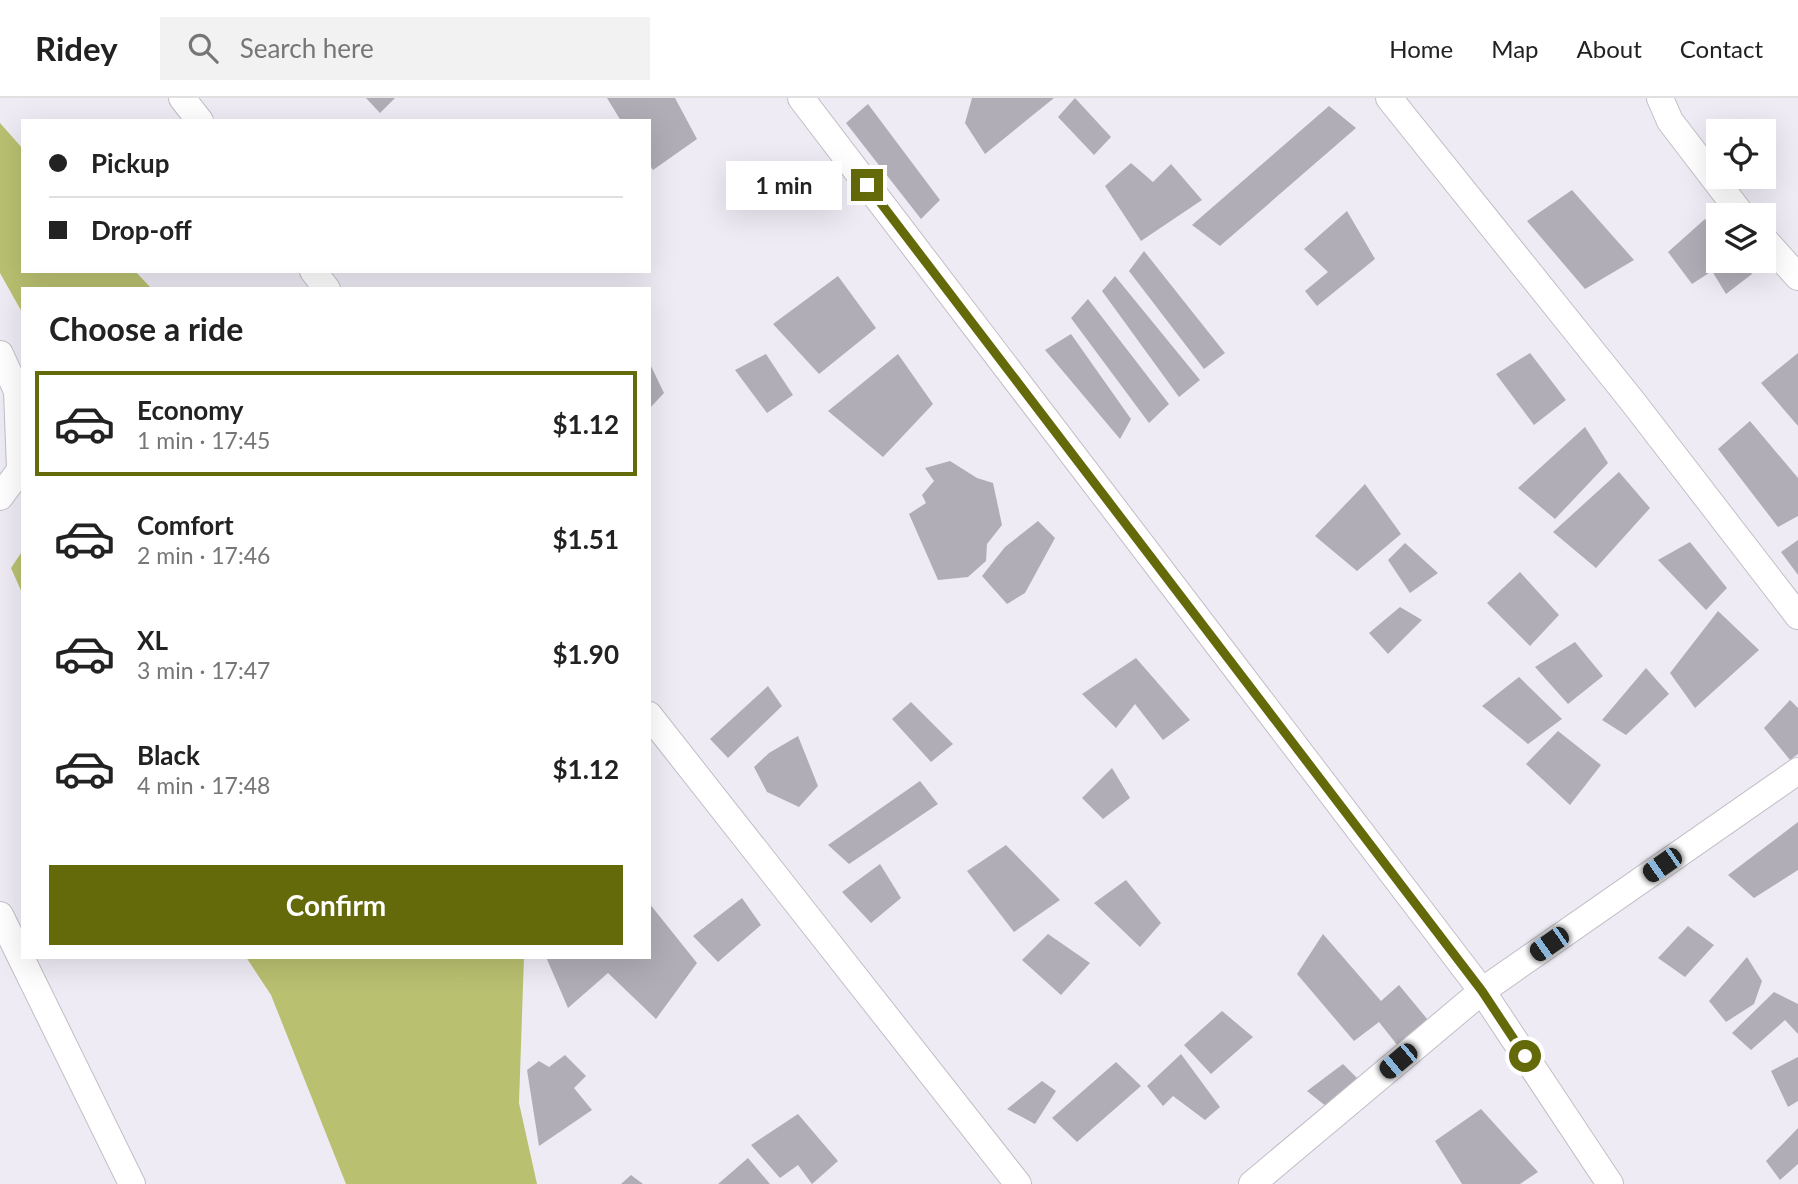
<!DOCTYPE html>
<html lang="en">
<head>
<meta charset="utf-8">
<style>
  :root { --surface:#fff; --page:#f2f2f2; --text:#222; --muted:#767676; --line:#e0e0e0; --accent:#64690a }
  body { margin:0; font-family:Lato,sans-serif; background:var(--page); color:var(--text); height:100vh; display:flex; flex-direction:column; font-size:26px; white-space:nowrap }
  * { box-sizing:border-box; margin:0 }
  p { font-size:23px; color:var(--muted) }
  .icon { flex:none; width:38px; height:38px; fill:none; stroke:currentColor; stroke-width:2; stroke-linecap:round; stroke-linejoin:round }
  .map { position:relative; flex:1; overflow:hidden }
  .details { position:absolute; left:21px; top:189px; width:630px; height:672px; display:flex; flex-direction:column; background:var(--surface); border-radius:0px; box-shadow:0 7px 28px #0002 }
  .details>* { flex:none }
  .banner { position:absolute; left:21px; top:21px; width:630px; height:154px; border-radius:0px; box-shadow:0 7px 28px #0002; display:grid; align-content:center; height:154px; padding:0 28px; background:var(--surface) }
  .tools { position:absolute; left:1706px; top:21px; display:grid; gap:14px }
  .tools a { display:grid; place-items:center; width:70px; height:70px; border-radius:0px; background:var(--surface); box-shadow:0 7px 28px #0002; font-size:35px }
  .end { position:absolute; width:32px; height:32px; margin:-16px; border:9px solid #64690a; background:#fff; box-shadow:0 0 0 4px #fff }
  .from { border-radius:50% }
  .bubble { position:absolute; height:49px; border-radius:0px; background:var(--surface); box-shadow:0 7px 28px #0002; font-size:23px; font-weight:700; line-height:49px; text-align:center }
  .car { position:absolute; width:21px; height:42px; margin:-21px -10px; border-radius:9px; box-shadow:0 0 5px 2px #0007; background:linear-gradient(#222 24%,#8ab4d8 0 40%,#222 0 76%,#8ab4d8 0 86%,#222 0) }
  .banner b { display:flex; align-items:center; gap:24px; height:66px; font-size:26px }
  .banner b+b { border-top:2px solid var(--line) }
  .banner i { width:18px; height:18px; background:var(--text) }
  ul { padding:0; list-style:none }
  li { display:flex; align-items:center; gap:21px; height:105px; margin:0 14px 10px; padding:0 14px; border:4px solid transparent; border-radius:0px }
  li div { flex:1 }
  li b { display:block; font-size:26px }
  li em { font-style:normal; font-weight:700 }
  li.current { border-color:var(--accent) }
  li>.icon { width:63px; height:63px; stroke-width:1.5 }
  h2 { padding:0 28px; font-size:32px; line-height:84px }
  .cta { display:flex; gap:14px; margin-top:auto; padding:14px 28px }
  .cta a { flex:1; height:80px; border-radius:0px; background:var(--accent); color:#fff; font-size:28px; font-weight:700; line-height:80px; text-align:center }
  header { display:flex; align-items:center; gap:42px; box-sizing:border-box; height:98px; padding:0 35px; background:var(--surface); border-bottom:2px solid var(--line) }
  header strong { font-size:33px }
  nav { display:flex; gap:38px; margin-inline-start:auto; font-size:24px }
  .search { width:490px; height:63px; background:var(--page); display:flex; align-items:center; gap:18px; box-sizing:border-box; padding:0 24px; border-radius:0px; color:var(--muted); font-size:26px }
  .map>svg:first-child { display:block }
  .forest { fill:#b9c070 }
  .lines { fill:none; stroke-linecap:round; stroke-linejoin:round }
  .stream { stroke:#b9c170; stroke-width:9 }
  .building { fill:#b0adb6 }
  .street-casing { stroke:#c1bec7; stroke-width:28 }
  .street { stroke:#fff; stroke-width:26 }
  .route { stroke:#64690a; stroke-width:9 }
</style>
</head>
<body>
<header>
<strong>Ridey</strong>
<div class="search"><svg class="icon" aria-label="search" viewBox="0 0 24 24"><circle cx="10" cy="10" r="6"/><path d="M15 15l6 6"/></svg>Search here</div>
<nav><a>Home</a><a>Map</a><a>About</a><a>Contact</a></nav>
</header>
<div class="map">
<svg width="1798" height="1086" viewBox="0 0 1798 1086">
  <rect width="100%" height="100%" fill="#eeebf5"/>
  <path class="forest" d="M0 25 23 51V173H135L152 191H23V216L0 175Z
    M23 452V497L11 470Z
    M246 859H524L519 1005 537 1086H346L271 897Z"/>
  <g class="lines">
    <path class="stream" d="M458 859 467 976 482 1086"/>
  </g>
  <path class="building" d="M366 0H395L380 15Z
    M607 0H675L697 41 653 72 649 66V23H621Z
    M972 0H1054L985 56 965 25Z
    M1075 0 1111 39 1094 57 1058 19Z
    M868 6 940 102 921 121 846 25Z
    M1329 8 1356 30 1220 148 1192 127Z
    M1131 65 1153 84 1171 66 1202 102 1141 143 1105 88Z
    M1572 92 1634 162 1585 191 1527 123Z
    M1347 113 1375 161 1317 208 1305 193 1328 174 1304 151Z
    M1705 121 1718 137V163H1741L1752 176 1726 196 1712 173 1692 186 1668 154Z
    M1144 153 1225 255 1204 271 1129 173Z
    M838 178 876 230 819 276 773 226Z
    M1115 178 1200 282 1179 299 1102 193Z
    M1088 201 1169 306 1149 325 1071 220Z
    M1071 236 1131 321 1120 341 1045 252Z
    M1530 255 1566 302 1534 327 1496 276Z
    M1798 255V328L1761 285Z
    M766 256 793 297 767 315 735 272Z
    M898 256 933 306 883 359 828 313Z
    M649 264 664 295 649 311Z
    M1750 323 1798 380V418L1778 429 1718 351Z
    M1585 329 1608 365 1555 421 1518 390Z
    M950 363 977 380 993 385 1002 427 987 446 986 463 968 479 938 482 909 416 926 405 922 397 934 383 925 370Z
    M1619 374 1650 410 1596 470 1553 434Z
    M1365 386 1401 436 1357 473 1315 438Z
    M1038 423 1055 440 1025 495 1007 506 982 478 1005 449Z
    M1798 442V477L1781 454Z
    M1690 444 1727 490 1706 512 1658 462Z
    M1405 445 1438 475 1410 495 1388 462Z
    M1520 474 1559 517 1530 548 1487 505Z
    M1400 509 1422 522 1388 556 1369 535Z
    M1718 513 1759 552 1695 610 1670 575Z
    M1575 544 1603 578 1568 606 1535 569Z
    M1136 560 1190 622 1163 642 1135 606 1116 630 1082 596Z
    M1646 570 1669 596 1626 637 1602 622Z
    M1519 579 1562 621 1528 646 1482 608Z
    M768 588 782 608 728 660 710 641Z
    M1790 602 1798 610V656L1790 662 1764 630Z
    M911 604 953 646 931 664 892 621Z
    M1558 633 1601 667 1570 707 1526 666Z
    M798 638 818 688 799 709 767 694 754 669 769 655Z
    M1112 670 1130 700 1103 721 1082 700Z
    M920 683 938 706 849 766 828 747Z
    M1798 724V772L1754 800 1728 777Z
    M1006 747 1060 802 1014 834 967 773Z
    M880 766 901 800 871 825 842 794Z
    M1126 782 1161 825 1140 849 1094 805Z
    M742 800 761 827 718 864 693 838Z
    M649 805 697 865 656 921 608 875 568 910 546 859H649Z
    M1688 828 1714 847 1685 879 1658 860Z
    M1048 836 1090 865 1061 897 1022 862Z
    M1323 836 1381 903 1399 887 1428 922 1398 948 1379 924 1354 943 1297 876Z
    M1747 859 1762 883 1754 906 1726 924 1709 903Z
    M1774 894 1798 906V936L1785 922 1751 952 1732 935Z
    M1222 913 1253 939 1211 976 1184 947Z
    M1181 956 1220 1009 1205 1022 1173 998 1163 1008 1147 988Z
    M565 957 586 978 574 990 592 1012 539 1048 527 972 539 963 549 969Z
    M1798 959V1003L1788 1009 1771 973Z
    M1116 964 1141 988 1077 1044 1052 1020Z
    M1343 966 1360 983 1327 1009 1307 993Z
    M1042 983 1056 993 1035 1026 1007 1011Z
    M1481 1011 1538 1074 1520 1086H1462L1435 1043Z
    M798 1016 838 1063 812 1086 798 1067 780 1080 751 1047Z
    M1798 1030V1066L1780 1082 1766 1063Z
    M748 1060 770 1086H718Z
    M631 1077 643 1086H621Z"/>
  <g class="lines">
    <defs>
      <path id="street" d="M182 0 200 23
        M801 0 1482 893 1610 1086
        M1389 0 1633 304 1798 518
        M1660 0 1670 23 1742 117
        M1764 141 1798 179
        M313 173 327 191
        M0 256 17 293 20 372 0 399
        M649 617 1018 1086
        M0 817 132 1086
        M1252 1086 1482 893 1798 673"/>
    </defs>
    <use href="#street" class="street-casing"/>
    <use href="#street" class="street"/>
  </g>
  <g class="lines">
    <path class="route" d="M867 87 1482 893 1525 958"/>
  </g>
</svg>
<div class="tools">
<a><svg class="icon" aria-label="locate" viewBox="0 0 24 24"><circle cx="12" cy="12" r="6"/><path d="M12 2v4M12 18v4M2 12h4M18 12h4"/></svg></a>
<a><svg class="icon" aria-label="layers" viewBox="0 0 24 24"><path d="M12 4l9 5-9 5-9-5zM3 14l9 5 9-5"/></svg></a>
</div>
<i class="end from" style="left:1525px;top:958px"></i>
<i class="end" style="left:867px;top:87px"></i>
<div class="bubble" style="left:726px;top:63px;width:116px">1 min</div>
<i class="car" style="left:1662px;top:767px;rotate:235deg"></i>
<i class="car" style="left:1549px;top:846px;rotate:235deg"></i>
<i class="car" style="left:1398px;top:963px;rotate:230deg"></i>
<div class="banner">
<b><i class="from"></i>Pickup</b>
<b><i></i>Drop-off</b>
</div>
<section class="details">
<h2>Choose a ride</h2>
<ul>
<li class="current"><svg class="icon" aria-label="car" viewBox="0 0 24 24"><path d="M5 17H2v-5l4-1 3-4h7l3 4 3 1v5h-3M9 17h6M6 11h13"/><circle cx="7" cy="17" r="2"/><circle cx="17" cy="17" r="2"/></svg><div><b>Economy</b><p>1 min · 17:45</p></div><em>$1.12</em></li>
<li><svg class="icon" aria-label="car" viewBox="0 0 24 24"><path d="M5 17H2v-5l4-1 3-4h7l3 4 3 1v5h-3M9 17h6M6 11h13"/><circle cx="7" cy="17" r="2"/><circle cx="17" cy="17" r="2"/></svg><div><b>Comfort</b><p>2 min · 17:46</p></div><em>$1.51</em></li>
<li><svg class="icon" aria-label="car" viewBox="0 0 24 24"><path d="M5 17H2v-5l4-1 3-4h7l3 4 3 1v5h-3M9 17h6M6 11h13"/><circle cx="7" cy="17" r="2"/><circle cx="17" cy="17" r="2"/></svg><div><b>XL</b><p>3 min · 17:47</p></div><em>$1.90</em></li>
<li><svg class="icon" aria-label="car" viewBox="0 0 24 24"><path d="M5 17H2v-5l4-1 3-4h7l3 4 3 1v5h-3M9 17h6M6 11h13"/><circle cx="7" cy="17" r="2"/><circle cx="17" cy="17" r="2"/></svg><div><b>Black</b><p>4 min · 17:48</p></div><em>$1.12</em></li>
</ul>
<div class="cta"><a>Confirm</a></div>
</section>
</div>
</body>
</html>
